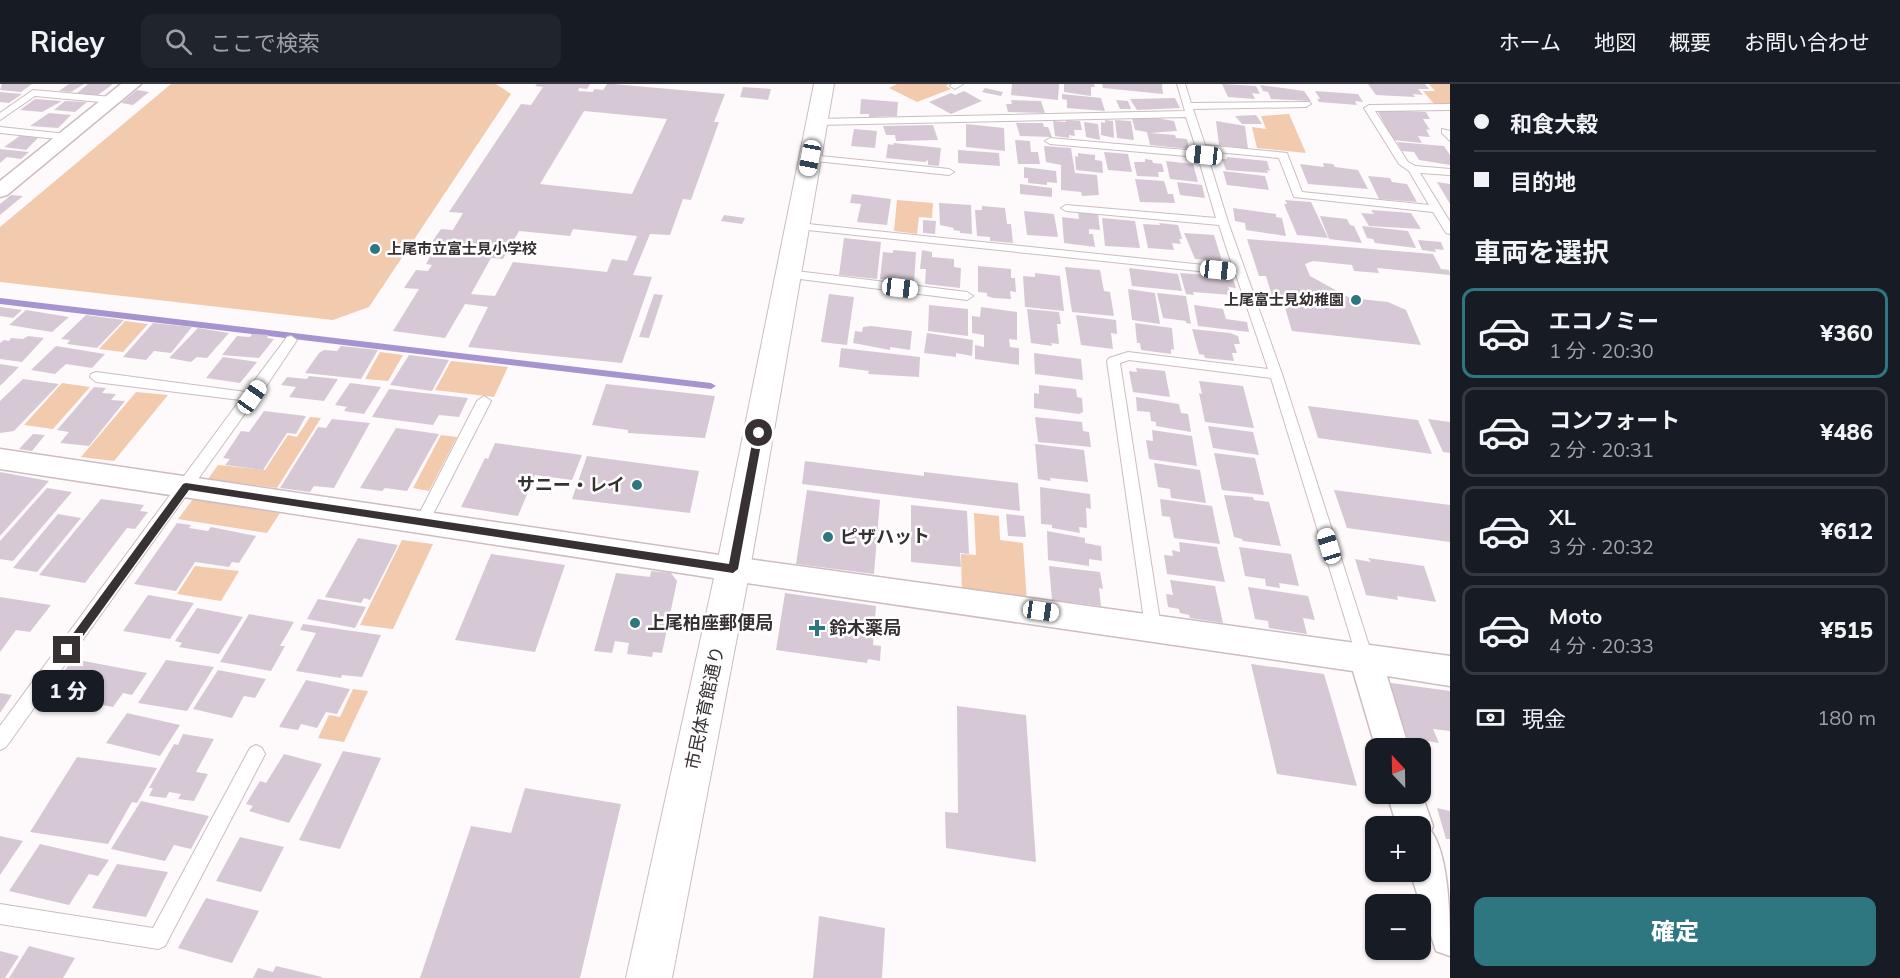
<!DOCTYPE html>
<html lang="ja">
<head>
<meta charset="utf-8">
<style>
  :root { --surface:#171b24; --page:#20242c; --text:#f1f3f6; --muted:#9ea1a6; --line:#363941; --accent:#2e7680 }
  body { margin:0; font-family:Mulish,"Noto Sans JP",sans-serif; background:var(--page); color:var(--text); height:100vh; display:flex; flex-direction:column; font-size:22px; white-space:nowrap }
  * { box-sizing:border-box; margin:0 }
  p { font-size:20px; color:var(--muted) }
  .icon { flex:none; width:33px; height:33px; fill:none; stroke:currentColor; stroke-width:2; stroke-linecap:round; stroke-linejoin:round }
  .map { position:relative; flex:1; overflow:hidden }
  .sheet { display:flex; flex-direction:column; background:var(--surface); width:450px }
  .sheet>* { flex:none }
  .banner { display:grid; align-content:center; height:132px; padding:0 24px; background:var(--surface) }
  .needle { width:39px; rotate:338deg }
  .buttons { position:absolute; left:1365px; top:654px; display:grid; gap:12px }
  .buttons a { display:grid; place-items:center; width:66px; height:66px; border-radius:12px; background:var(--surface); box-shadow:0 2px 4px #0004; font-size:30px }
  .end { position:absolute; width:27px; height:27px; margin:-14px; border:8px solid #383133; background:#fff; box-shadow:0 0 0 3px #fff }
  .from { border-radius:50% }
  .bubble { position:absolute; height:42px; border-radius:12px; background:var(--surface); box-shadow:0 2px 4px #0004; font-size:20px; font-weight:800; line-height:42px; text-align:center }
  .car { position:absolute; width:18px; height:36px; margin:-18px -9px; border-radius:8px; box-shadow:0 0 4px 2px #0007; background:linear-gradient(#fff 24%,#345 0 40%,#fff 0 76%,#345 0 86%,#fff 0) }
  .banner b { display:flex; align-items:center; gap:21px; height:57px; font-size:22px }
  .banner b+b { border-top:2px solid var(--line) }
  .banner i { width:15px; height:15px; background:var(--text) }
  ul { padding:0; list-style:none }
  li { display:flex; align-items:center; gap:18px; height:90px; margin:0 12px 9px; padding:0 12px; border:3px solid var(--line); border-radius:12px }
  li div { flex:1 }
  li b { display:block; font-size:22px }
  li em { font-style:normal; font-weight:800 }
  li.selected { border-color:var(--accent) }
  li>.icon { width:54px; height:54px; stroke-width:1.5 }
  h2 { padding:0 24px; font-size:27px; line-height:72px }
  .pay { display:flex; align-items:center; gap:15px; height:66px; padding:0 24px; font-size:22px }
  .pay p { margin-inline-start:auto }
  .cta { display:flex; gap:12px; margin-top:auto; padding:12px 24px }
  .cta a { flex:1; height:69px; border-radius:12px; background:var(--accent); color:#fff; font-size:24px; font-weight:800; line-height:69px; text-align:center }
  header { display:flex; align-items:center; gap:36px; box-sizing:border-box; height:84px; padding:0 30px; background:var(--surface); border-bottom:2px solid var(--line) }
  header strong { font-size:28px }
  nav { display:flex; gap:33px; margin-inline-start:auto; font-size:21px }
  .search { width:420px; height:54px; background:var(--page); display:flex; align-items:center; gap:15px; box-sizing:border-box; padding:0 21px; border-radius:12px; color:var(--muted); font-size:22px }
  main { display:flex; flex:1; min-height:0 }
  .map>svg:first-child { display:block }
  .green { fill:#f2caad }
  .lines { fill:none; stroke-linecap:round; stroke-linejoin:round }
  .stream { fill:#a694d0; fill-rule:evenodd }
  .building { fill:#d6c9d5; fill-rule:evenodd }
  .lane-casing { stroke:#cdbcc1; stroke-width:2 }
  .street-casing { stroke:#cdbcc1; stroke-width:3 }
  .secondary-casing { stroke:#cdbcc1; stroke-width:2 }
  .lane { fill:#fff; fill-rule:evenodd }
  .street { fill:#fff; fill-rule:evenodd }
  .secondary { fill:#fff; fill-rule:evenodd }
  .route { fill:#383133 }
  .poi-dot { fill:#2e7680; stroke:#fff; stroke-width:2 }
  .labels { text-anchor:middle; stroke-width:5; stroke-linejoin:round; paint-order:stroke }
  .far-poi-label { font-size:15px; font-weight:bold; fill:#383133; stroke:#fff; text-anchor:start }
  .poi-label { font-size:18px; font-weight:bold; fill:#383133; stroke:#fff; text-anchor:start }
  .street-label { font-size:18px; fill:#383133; stroke:#fff }
</style>
</head>
<body>
<header>
<strong>Ridey</strong>
<div class="search"><svg class="icon" aria-label="search" viewBox="0 0 24 24"><circle cx="10" cy="10" r="6"/><path d="M15 15l6 6"/></svg>ここで検索</div>
<nav><a>ホーム</a><a>地図</a><a>概要</a><a>お問い合わせ</a></nav>
</header>
<main>
<div class="map">
<svg width="1450" height="894" viewBox="0 0 1450 894">
  <rect width="100%" height="100%" fill="#fefafb"/>
  <path class="green" d="M171 0H496L511 10 369 223 333 236 0 198V143Z
    M897 0H949L946 2 951 5 917 18 889 4Z
    M1429 0H1450V20L1435 21 1423 7H1435Z
    M1289 30 1306 69 1257 64 1252 43 1266 45 1261 32Z
    M897 116 933 119 932 134 919 133 917 150 894 147Z
    M125 237 148 240 123 268 99 265Z
    M380 268 403 271 388 297 365 295Z
    M451 277 508 283 494 313 435 306Z
    M62 299 90 303 53 345 24 341Z
    M136 308 168 311 114 377 81 373Z
    M310 333 321 334 277 404 208 395 218 381 265 386 288 351 297 353Z
    M441 351 457 353 429 407 413 404Z
    M193 415 280 429 267 449 178 435Z
    M974 429 999 432 1000 456 1023 459 1027 518 962 510 961 470 976 471Z
    M402 456 433 460 393 545 360 541Z
    M195 482 239 487 221 517 177 510Z
    M353 605 368 607 344 658 318 654 329 631 340 633Z"/>
  <g class="lines">
    <path class="stream" d="M0 214 711 299 716 302 711 305 0 220Z"/>
  </g>
  <path class="building" d="M2 0H32L21 8 0 6Z
    M69 0H84L71 8 59 7Z
    M88 0H113L98 11 76 10Z
    M537 0H590L587 5 579 4 578 7 593 8 594 5 603 6 607 0H613L725 10 714 38H719L691 116 683 115 670 151 650 150 633 191 652 193 622 279 468 263 488 223 465 220 445 254 393 247 419 205 404 204 416 186 428 187 432 181 426 180 431 171 435 172 439 167 427 165 441 145 453 146 463 129 449 128 521 20 531 21 543 3 535 2ZM584 27 667 35 632 110 540 100ZM573 145 637 152 627 177 612 175 607 188 513 178 495 212 471 210 491 174 503 175 519 147 570 152Z
    M1012 0H1059L1058 16 1011 11Z
    M1064 0H1094L1095 3H1091V12L1064 8Z
    M1102 0H1162L1163 10 1103 4Z
    M1222 0 1256 2 1260 10 1252 9 1255 15 1228 13Z
    M1368 0H1425L1429 5H1418L1423 11 1413 10 1415 13 1376 11Z
    M1260 1 1304 7 1311 17 1271 15 1268 8 1263 7Z
    M743 3 771 5 768 16 740 13Z
    M985 4 1003 8 1001 12 982 8Z
    M137 6 149 8 133 21 121 19Z
    M964 7 982 17 951 30 929 18 951 9 955 11Z
    M1315 7 1358 10 1363 18 1355 17 1357 21 1319 18 1317 15H1320Z
    M0 8 22 10 9 19 0 18Z
    M1062 10 1101 14 1105 27 1067 24V16L1062 15Z
    M1175 14 1180 24 1137 26 1130 15Z
    M35 15 62 17 42 28 20 26Z
    M861 15 898 18 897 32 869 33V30H860Z
    M1011 16 1041 17 1045 29 1008 28 1006 20H1012Z
    M1116 16 1128 17 1131 25H1120Z
    M65 17 87 18 75 28 54 26Z
    M1377 26 1426 28 1430 35H1423L1430 46 1426 45 1430 53 1418 52 1422 59 1393 56Z
    M49 29 71 31 58 44 30 42Z
    M1256 31 1262 40H1242L1235 32Z
    M1143 32 1174 37 1177 47 1150 49 1175 51 1176 54 1187 55 1189 65 1150 61 1147 48 1135 46 1132 34 1143 35Z
    M1066 36 1080 37 1082 46H1074L1075 52 1069 51V54L1055 52 1053 37 1066 38Z
    M1105 36 1113 37 1114 54 1101 51V38L1105 39Z
    M1115 36 1131 37 1134 56 1117 54Z
    M1216 37 1245 42 1248 65 1219 61Z
    M1084 38 1098 40 1100 56 1086 53Z
    M1016 39H1043L1044 43H1048L1052 53 1020 52Z
    M966 40 1004 44 1005 67 966 63Z
    M933 41 938 56 896 57 895 51H886L883 42Z
    M854 45 877 47 875 64 851 62Z
    M21 51 39 53 26 66 4 63Z
    M1015 56 1030 57 1031 68H1038L1040 80H1018Z
    M1397 58 1444 62 1450 71V81L1419 76 1414 68 1402 67Z
    M894 59 941 64 939 82 928 81V76L925 78 886 74 888 60 893 61Z
    M1044 62 1071 64 1075 89 1097 91 1099 111 1082 112 1081 108 1061 106V81L1046 78Z
    M0 65 29 68 21 75 7 73 0 79Z
    M958 66 999 69 1000 82 958 79Z
    M1104 68 1128 70 1132 88 1108 86Z
    M1078 69 1095 71V76L1102 77 1103 89 1076 86 1075 72 1078 73Z
    M1227 73 1267 77 1270 87 1267 86 1268 89 1226 86 1222 75H1227Z
    M1145 75 1152 76 1153 79 1162 80 1164 88H1158L1159 93 1137 92 1134 78H1145Z
    M1166 77 1193 80 1198 98 1170 95Z
    M1323 79 1333 80 1335 83 1358 86 1368 105 1308 100 1300 80 1324 83Z
    M1024 83 1056 87 1057 99 1047 98V101L1028 99V94H1024Z
    M1223 87 1265 92 1269 106 1227 101Z
    M1368 92 1390 94 1392 98 1407 100 1417 118 1379 115Z
    M1135 95 1164 97 1168 110H1173L1175 119 1140 118Z
    M1177 98 1202 101 1205 114 1180 111Z
    M1437 98 1450 100V120Z
    M1020 100 1052 104V113L1020 110Z
    M852 110 891 115 887 141 857 138 861 120 850 119Z
    M11 111 23 112 0 131V120Z
    M1285 116 1311 118 1328 154 1297 151 1284 120H1287Z
    M939 119 971 121 972 150 960 149V147L953 146 954 144 940 141Z
    M982 122 1005 124 1007 140H1011L1013 159 990 157V153L977 152 975 126H982Z
    M1233 124 1276 130V133L1282 134 1286 152 1246 146 1245 139 1235 137Z
    M1371 126 1411 129 1421 145 1369 142 1361 129 1374 130Z
    M1024 127 1054 130 1058 153 1027 151Z
    M1078 128 1098 130 1100 146 1089 145V150H1093L1095 163 1064 159 1062 133 1079 135Z
    M724 131 745 134 742 140 721 137Z
    M1320 132 1347 135 1350 141 1354 142 1362 159 1329 155Z
    M1102 134 1135 137 1140 164 1105 162Z
    M923 136 936 137 935 150 923 149Z
    M1159 139 1178 141 1182 155H1179L1181 160 1172 159 1174 166 1148 164 1143 140 1160 141Z
    M1362 142 1408 147 1416 164 1375 159 1373 155 1367 154Z
    M1184 149 1214 151 1222 177 1195 175Z
    M844 154 881 158 877 195 839 191Z
    M1247 155 1433 170 1441 185 1449 186 1450 191 1377 184 1379 189 1354 187 1352 181 1313 177 1305 180 1310 192 1350 214 1388 218 1406 226 1421 261 1292 247 1282 214 1272 212 1266 192H1259Z
    M1418 156 1441 158 1444 166 1435 165 1436 168 1422 166Z
    M893 166 916 168 914 199 880 195 883 168 893 169Z
    M922 166 932 168V173L954 175V183L961 184 960 204 925 200 926 185H920Z
    M978 182 1011 185V194H1015L1016 208 1010 207 1011 215 993 214 987 212V209L978 208Z
    M1065 183 1100 186 1104 207 1110 208 1114 232 1072 228Z
    M1129 184 1178 190 1182 207 1132 202Z
    M1035 189 1060 192 1064 227 1025 223 1023 192 1035 193Z
    M1180 189 1232 193 1236 204 1228 203 1231 211 1193 208 1194 211 1186 210Z
    M1128 205 1155 209 1160 240 1132 236Z
    M1157 209 1186 212 1191 240 1186 239V237L1163 234Z
    M654 210 663 211 649 254 639 253Z
    M829 210 854 213 847 261 821 258Z
    M929 221 968 225V252L928 247Z
    M1194 221 1223 225 1226 235 1247 238 1249 248 1198 242Z
    M0 223 22 226 13 234 0 232Z
    M981 223 1017 228V256L1009 255 1010 263 1019 264V281L975 275V261L984 263V251L972 249V232L980 233Z
    M1027 225 1059 228 1061 240H1057L1059 260 1051 259 1052 262 1031 259Z
    M26 226 69 233 52 248 9 241Z
    M86 231 124 236 97 264 67 260 70 256 61 255Z
    M1076 231 1116 236 1117 250 1111 249 1113 265 1081 261Z
    M153 239 192 243 171 269 154 267 146 276 123 273Z
    M1135 239 1172 244 1174 266 1171 265V270L1141 266 1140 259H1137Z
    M871 242 912 247 910 266 890 263V266L853 259 855 247 862 248 863 243Z
    M198 244 229 249 207 274 197 273 191 278 169 274Z
    M1192 245 1230 249 1238 252 1240 260H1234L1237 269H1232L1234 277 1205 274 1204 271 1199 270Z
    M927 249 973 256 972 272 956 269V273L924 269Z
    M252 250 269 251 267 254 274 255 259 274 222 271 237 252 250 253Z
    M28 252 44 254 22 278 0 275V259L4 256 9 257 11 254 23 255Z
    M56 262 105 270 92 284 66 280 55 290 31 286Z
    M341 262 378 266 361 295 305 289 319 269 324 266 337 267Z
    M841 264 920 273 919 293 868 290 869 287 839 283Z
    M1034 269 1081 275 1083 296 1035 290Z
    M409 271 449 276 432 307 390 301Z
    M223 273 257 278 240 299 206 294Z
    M0 280 19 283 0 302Z
    M1136 284 1165 287 1170 313 1133 308 1129 287 1137 288Z
    M309 292 338 295 324 317 289 313 296 303 281 301 287 293 307 295Z
    M23 295 59 300 14 347 0 349V317Z
    M1199 297 1243 302 1254 344 1205 338 1199 309 1202 310Z
    M350 299 381 303 364 330 344 327 347 323 335 321Z
    M606 300 715 312 705 354 628 349V346L592 341Z
    M1039 301 1076 305 1077 313 1082 314 1083 328 1079 330 1034 324V309L1039 310Z
    M94 303 106 304 102 309 116 310 111 316 125 317 89 362 60 359 69 348 57 346Z
    M389 305 468 314 459 333 439 331 433 341 372 333Z
    M1136 313 1179 320 1181 329 1188 330 1191 348 1156 342V338L1151 337 1150 328 1137 327Z
    M1308 322 1418 336 1432 370 1318 354Z
    M264 327 306 332 296 350 287 349 263 386 225 381 230 375 223 374 241 347 249 348Z
    M1035 333 1082 338 1083 347 1089 348 1091 363 1038 358Z
    M332 335 370 339 334 404 314 402 310 408 280 404 318 343 326 344Z
    M1428 335 1450 338V369L1443 368Z
    M1208 342 1253 348 1259 371 1213 364Z
    M396 344 439 350 407 407 385 404 382 407 360 404Z
    M1152 346 1192 352 1197 382 1149 375 1146 356 1153 357Z
    M33 350 45 351 32 367 19 365Z
    M495 359 582 371 572 396 535 391 518 432 461 423 485 374 488 375Z
    M1035 360 1084 366 1088 398 1050 394 1051 397 1038 395Z
    M1214 369 1255 374 1264 411 1222 406Z
    M587 372 699 387 690 429 572 415Z
    M805 377 924 392V388L1018 399 1020 427 802 400Z
    M1154 379 1200 386 1206 419 1171 414 1170 405 1158 403Z
    M0 388 49 397 0 452Z
    M1040 403 1090 410 1091 425 1086 424 1087 444 1079 443 1080 449 1052 444V441L1041 440Z
    M47 404 72 408 13 477 0 475V457Z
    M807 406 880 416 874 490 796 480Z
    M1334 406 1450 421V458L1347 444Z
    M1224 411 1253 413 1254 416 1269 418 1281 462 1243 457 1242 455 1234 453Z
    M101 415 144 421 140 427 148 428 135 445 127 444 85 499 39 491Z
    M1160 415 1212 422 1220 460 1174 454 1170 433 1162 432Z
    M911 421 967 427 969 470 960 469 961 483 911 478Z
    M58 430 81 434 37 488 13 484Z
    M1006 430 1024 432 1026 453 1008 452Z
    M177 439 191 441 189 444 208 447 211 443 256 452 239 479 232 478 229 483 195 478 176 507 134 500Z
    M1047 447 1085 454V459L1101 462 1102 477 1089 475V482L1048 476Z
    M358 454 398 461 370 516 364 514 361 519 325 513Z
    M1179 458 1217 463 1225 498 1167 490 1164 471 1173 472 1172 466 1180 468Z
    M1239 463 1291 470 1299 502 1279 499 1280 504 1266 502 1265 495 1245 492Z
    M491 470 565 481 535 568 455 556Z
    M1368 474 1424 482 1436 518 1397 512 1398 516 1366 511 1355 475 1371 478Z
    M1049 482 1100 488 1103 505 1099 504 1101 522 1052 516Z
    M651 487 671 489 677 497 662 569 653 568 652 573 627 570 629 559 615 557 612 569 594 567 616 489 650 493Z
    M1170 496 1215 502 1223 539 1190 534 1189 531 1180 529 1179 525 1168 523 1166 510 1173 511Z
    M1248 503 1308 512 1315 536 1303 534 1307 550 1269 544 1268 537 1255 535Z
    M785 509 876 522 873 561 881 562 880 577 868 575 867 579 776 566Z
    M148 511 194 519 170 555 123 547Z
    M0 513 51 521 30 548 16 546 0 568Z
    M318 515 366 523 355 544 307 535Z
    M197 524 243 533 219 570 179 563 182 559 175 557Z
    M249 530 294 538 280 562H285L271 587 220 578Z
    M303 540 381 551 362 593 342 591 341 594 296 587 316 549 300 546Z
    M73 575 147 589 132 611 123 609 113 623 47 611Z
    M166 576 214 583 187 627 138 619Z
    M1251 580 1324 590 1357 702 1277 690Z
    M218 586 266 595 255 614 244 612 232 634 193 625Z
    M306 596 350 605 337 630 326 628 317 644 301 640 298 646 279 643Z
    M1384 598 1450 607V647L1433 645 1439 659 1403 653Z
    M0 609 12 611 0 629Z
    M957 622 1026 631 1036 778 946 764 945 728 958 729Z
    M127 629 180 641 160 672 106 659Z
    M183 650 214 655 196 688 208 690 194 717 178 715 181 710 169 708 166 714 149 712 153 704H149L174 660 178 661Z
    M343 667 381 674 340 765 299 756Z
    M284 670 322 680 289 739 249 727 253 722 246 720 260 697 266 699Z
    M77 673 157 684 137 719 132 718 108 760 30 748Z
    M525 704 621 720 580 894H420L471 742 511 749Z
    M141 717 209 732 191 765 174 761 165 777 111 765Z
    M1437 724 1450 727V755H1446Z
    M0 752 23 757 0 791Z
    M240 753 284 763 261 808 216 797Z
    M40 760 109 776 98 792 89 790 69 821 9 807Z
    M117 780 168 788 146 833 92 824Z
    M206 814 259 827 232 879 178 864Z
    M819 832 885 844 882 894H813Z
    M29 862 75 874 63 894H9Z
    M0 867 19 872 5 894H0Z
    M276 882 322 893V894H253L258 884 273 888Z"/>
  <g class="lines">
    <defs>
      <path id="lane" d="M952 0H963L955 5 950 2Z
        M1177 0H1185L1191 19 1309 18 1311 20 1306 23 1193 25 1205 61 1287 69 1302 108 1429 121 1409 87 1399 80 1364 24 1369 21 1450 20V26L1375 27 1408 78 1415 82 1450 85V91L1420 89 1450 138V150L1446 149 1433 128 1294 113 1279 74 1206 67 1228 138 1282 290 1373 574 1371 579 1365 582 1359 579 1357 574 1271 294 1129 276 1120 279 1161 543 1159 548 1153 550 1147 548 1145 543 1107 277 1109 274 1128 268 1268 285 1236 191 798 145 793 142 798 139 1233 184 1219 141 1066 127 1061 124 1066 121 1216 134 1198 73 1050 60 1045 57 1050 54 1197 67 1186 33 817 41 812 38 817 35 1185 27Z
        M33 6 112 13 117 16 112 19 35 12 0 36V29Z
        M0 43 67 50 72 53 67 56 0 49Z
        M1442 45 1450 47V57L1442 49Z
        M810 71 949 85 954 88 949 91 806 76 805 74Z
        M788 186 967 208 973 212 967 216 784 193V187Z
        M291 252 297 256 257 316 254 317 6 663 0 666V642L240 316 96 298 90 293 91 290 96 288 246 308 287 253Z
        M484 312 491 317 427 442H417L415 438 417 434 477 317Z
        M256 661 262 664 265 670 262 676 165 862 158 865 0 840V820L153 844 250 664Z"/>
      <path id="street" d="M121 0H141L7 111 0 113V97Z
        M0 365 733 473 1450 572V602L1387 592 1409 664 1376 665 1353 587 733 497 0 385Z
        M1420 705 1433 742 1431 747C1450 773 1450 839 1450 872L1436 867 1410 788H1420V742H1397L1387 710H1420Z"/>
      <path id="secondary" d="M814 0H834L750 485 672 894H626L716 485Z"/>
    </defs>
    <use href="#lane" class="lane-casing"/>
    <use href="#street" class="street-casing"/>
    <use href="#secondary" class="secondary-casing"/>
    <use href="#lane" class="lane"/>
    <use href="#street" class="street"/>
    <use href="#secondary" class="secondary"/>
  </g>
  <path class="route" d="M759 346 763 349 738 485 733 489 189 406 70 570H63L61 566 183 400 186 399 729 480 754 349Z"/>
  <g class="poi-dot">
    <circle cx="375" cy="165" r="6"/>
    <circle cx="1356" cy="216" r="6"/>
    <circle cx="637" cy="401" r="6"/>
    <circle cx="828" cy="453" r="6"/>
    <circle cx="635" cy="539" r="6"/>
    <path d="M814 535h6v6h6v6h-6v6h-6v-6h-6v-6h6z"/>
  </g>
  <g class="labels">
    <g class="far-poi-label">
      <text x="387" y="170">上尾市立富士見小学校</text>
      <text x="1344" y="221" text-anchor="end">上尾富士見幼稚園</text>
    </g>
    <g class="poi-label">
      <text x="625" y="407" text-anchor="end">サニー・レイ</text>
      <text x="840" y="459">ピザハット</text>
      <text x="647" y="545">上尾柏座郵便局</text>
      <text x="829" y="550">鈴木薬局</text>
    </g>
    <g class="street-label">
      <text transform="translate(705 624) rotate(-78)" y="6">市民体育館通り</text>
    </g>
  </g>
</svg>
<div class="buttons">
<a><svg class="needle" viewBox="-14 -14 28 28"><path d="M0-13l5 13h-10z" fill="#e53935"/><path d="M0 13l5-13h-10z" fill="#9ea1a6"/></svg></a>
<a>+</a>
<a>−</a>
</div>
<i class="end from" style="left:759px;top:349px"></i>
<i class="end" style="left:67px;top:566px"></i>
<div class="bubble" style="left:32px;top:586px;width:72px">1 分</div>
<i class="car" style="left:1204px;top:71px;rotate:276deg"></i>
<i class="car" style="left:810px;top:74px;rotate:191deg"></i>
<i class="car" style="left:1218px;top:186px;rotate:96deg"></i>
<i class="car" style="left:900px;top:204px;rotate:97deg"></i>
<i class="car" style="left:252px;top:313px;rotate:35deg"></i>
<i class="car" style="left:1329px;top:462px;rotate:343deg"></i>
<i class="car" style="left:1041px;top:527px;rotate:98deg"></i>
</div>
<section class="sheet">
<div class="banner">
<b><i class="from"></i>和食大穀</b>
<b><i></i>目的地</b>
</div>
<h2>車両を選択</h2>
<ul>
<li class="selected"><svg class="icon" aria-label="car" viewBox="0 0 24 24"><path d="M5 17H2v-5l4-1 3-4h7l3 4 3 1v5h-3M9 17h6M6 11h13"/><circle cx="7" cy="17" r="2"/><circle cx="17" cy="17" r="2"/></svg><div><b>エコノミー</b><p>1 分 · 20:30</p></div><em>¥360</em></li>
<li><svg class="icon" aria-label="car" viewBox="0 0 24 24"><path d="M5 17H2v-5l4-1 3-4h7l3 4 3 1v5h-3M9 17h6M6 11h13"/><circle cx="7" cy="17" r="2"/><circle cx="17" cy="17" r="2"/></svg><div><b>コンフォート</b><p>2 分 · 20:31</p></div><em>¥486</em></li>
<li><svg class="icon" aria-label="car" viewBox="0 0 24 24"><path d="M5 17H2v-5l4-1 3-4h7l3 4 3 1v5h-3M9 17h6M6 11h13"/><circle cx="7" cy="17" r="2"/><circle cx="17" cy="17" r="2"/></svg><div><b>XL</b><p>3 分 · 20:32</p></div><em>¥612</em></li>
<li><svg class="icon" aria-label="car" viewBox="0 0 24 24"><path d="M5 17H2v-5l4-1 3-4h7l3 4 3 1v5h-3M9 17h6M6 11h13"/><circle cx="7" cy="17" r="2"/><circle cx="17" cy="17" r="2"/></svg><div><b>Moto</b><p>4 分 · 20:33</p></div><em>¥515</em></li>
</ul>
<div class="pay"><svg class="icon" aria-label="cash" viewBox="0 0 24 24"><path d="M3 7h18v10H3z"/><circle cx="12" cy="12" r="2"/></svg>現金<p>180 m</p></div>
<div class="cta"><a>確定</a></div>
</section>
</main>
</body>
</html>
